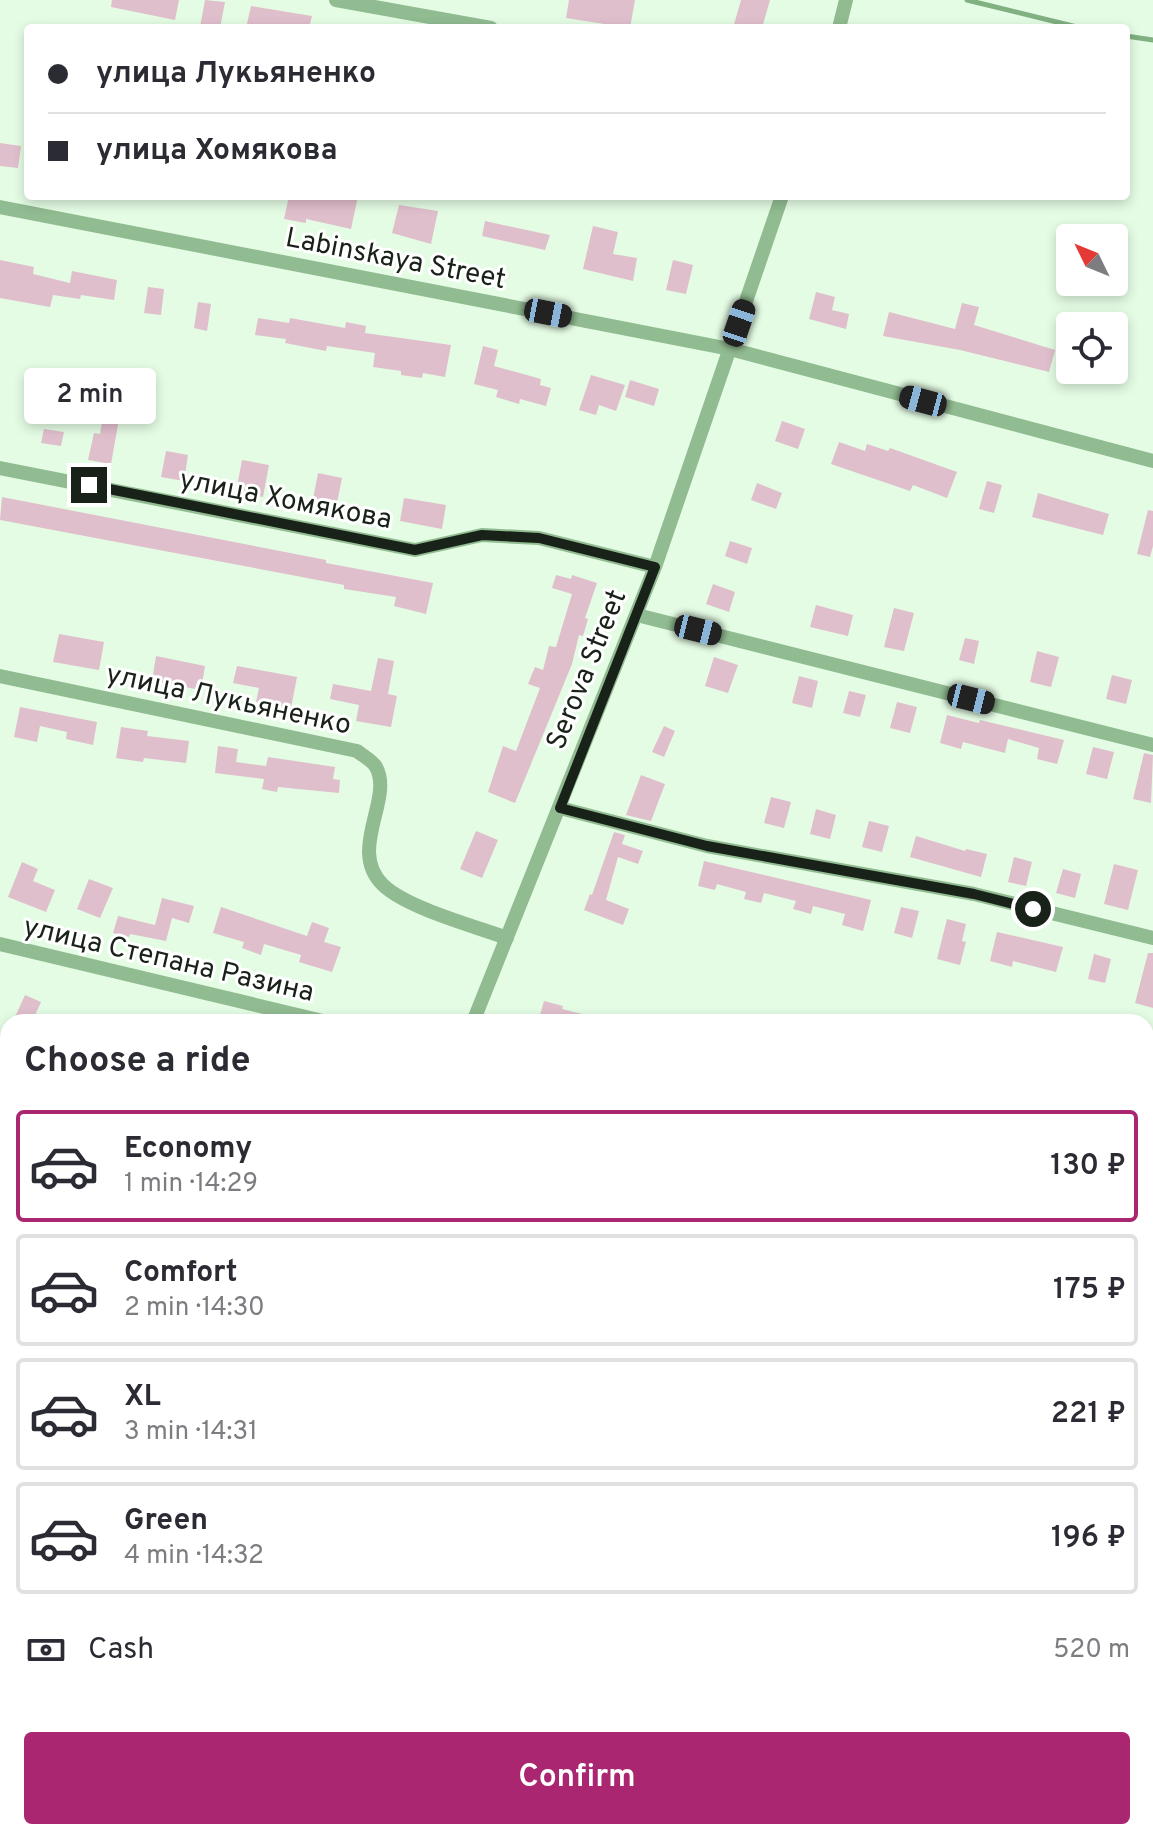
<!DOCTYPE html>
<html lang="en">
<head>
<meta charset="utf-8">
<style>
  :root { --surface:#fff; --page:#f2f2f3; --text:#2b2b33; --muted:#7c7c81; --line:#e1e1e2; --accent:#aa2670 }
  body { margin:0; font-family:Overpass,sans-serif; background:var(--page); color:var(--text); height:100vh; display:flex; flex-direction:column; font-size:30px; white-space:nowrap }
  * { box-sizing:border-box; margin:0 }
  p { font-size:26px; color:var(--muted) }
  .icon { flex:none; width:44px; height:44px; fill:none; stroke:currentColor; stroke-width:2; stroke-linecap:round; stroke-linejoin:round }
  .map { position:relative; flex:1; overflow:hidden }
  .sheet { position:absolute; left:0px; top:1014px; width:1154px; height:826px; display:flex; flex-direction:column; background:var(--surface); border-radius:24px 24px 0 0; box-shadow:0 4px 12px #0003 }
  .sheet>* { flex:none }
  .top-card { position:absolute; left:24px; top:24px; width:1106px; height:176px; border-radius:8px; box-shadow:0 4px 12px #0003; display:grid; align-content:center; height:176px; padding:0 24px; background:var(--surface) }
  .needle { width:52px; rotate:313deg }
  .controls { position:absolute; left:1056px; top:224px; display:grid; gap:16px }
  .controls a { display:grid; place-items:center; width:72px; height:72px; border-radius:8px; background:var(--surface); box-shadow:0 4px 12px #0003; font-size:40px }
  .end { position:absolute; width:36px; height:36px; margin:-18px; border:10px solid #192219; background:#fff; box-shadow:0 0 0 4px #fff }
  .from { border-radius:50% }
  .bubble { position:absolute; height:56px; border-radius:8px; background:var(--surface); box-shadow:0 4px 12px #0003; font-size:26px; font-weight:600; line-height:56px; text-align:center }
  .car { position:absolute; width:24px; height:48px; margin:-24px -12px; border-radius:10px; box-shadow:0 0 6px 2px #0007; background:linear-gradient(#222 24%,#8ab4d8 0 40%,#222 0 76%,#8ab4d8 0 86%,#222 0) }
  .top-card b { display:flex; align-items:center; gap:28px; height:76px; font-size:30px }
  .top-card b+b { border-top:2px solid var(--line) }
  .top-card i { width:20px; height:20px; background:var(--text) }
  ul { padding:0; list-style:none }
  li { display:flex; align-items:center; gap:24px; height:112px; margin:0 16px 12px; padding:0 8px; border:4px solid var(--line); border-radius:8px }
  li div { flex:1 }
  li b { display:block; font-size:30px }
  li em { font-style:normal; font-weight:600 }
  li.on { border-color:var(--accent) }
  li>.icon { width:72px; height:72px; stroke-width:1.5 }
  h2 { padding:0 24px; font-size:36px; line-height:96px }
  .pay { display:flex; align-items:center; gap:20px; height:88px; padding:0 24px; font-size:30px }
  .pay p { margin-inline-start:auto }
  .primary-button { display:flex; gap:16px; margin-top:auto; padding:16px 24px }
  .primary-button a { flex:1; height:92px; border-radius:8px; background:var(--accent); color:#fff; font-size:32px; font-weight:600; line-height:92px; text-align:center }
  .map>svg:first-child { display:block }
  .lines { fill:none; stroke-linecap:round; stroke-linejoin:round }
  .stream { stroke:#81b081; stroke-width:5 }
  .building { fill:#e0bfcc }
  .street { stroke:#91bb91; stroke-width:14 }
  .secondary { stroke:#5e9e60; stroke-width:20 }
  .primary { stroke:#33883a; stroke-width:22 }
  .route { stroke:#192219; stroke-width:10 }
  .labels { text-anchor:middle; stroke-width:6; stroke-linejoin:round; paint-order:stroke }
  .street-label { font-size:28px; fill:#192219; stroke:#fff }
</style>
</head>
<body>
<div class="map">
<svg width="1153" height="1839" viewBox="0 0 1153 1839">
  <rect width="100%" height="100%" fill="#e4fce4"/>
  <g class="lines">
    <path class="stream" d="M967 0 1081 28
      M1126 36 1153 40"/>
  </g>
  <path class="building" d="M112 0H179L175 20 111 7Z
    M205 0 225 2 220 28 200 27Z
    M569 0H635L630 28 566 18Z
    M741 0H770L762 28H733Z
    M251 6 312 16 309 28H246Z
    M0 143 21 146 18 168 0 166Z
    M289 196H358L351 229 306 219V223L284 219Z
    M399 205 438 211 431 244 392 233Z
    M485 221 550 235 545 250 482 236Z
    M593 226 618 232 613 254 637 258 633 281 583 269Z
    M0 260 34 267 33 274 70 283 72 271 117 280 114 300 81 295 80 299 53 295 50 307 0 298Z
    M673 260 693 265 686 294 666 290Z
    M148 287 164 289 161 315 144 313Z
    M816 292 835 297 832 310 849 314 846 329 809 319Z
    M198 302 211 304 207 331 194 328Z
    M962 303 979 307 974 325 1055 350 1049 372 960 350 883 336 889 312 955 329Z
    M258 318 289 323 290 318 345 328 346 322 366 326 365 333 451 345 445 377 423 373 422 378 401 375V371L373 367 375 353 327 346 326 351 285 343 286 339 255 335Z
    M483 346 498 350 494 366 541 379 540 385 551 388 546 406 520 399 519 404 496 397 498 390 474 384Z
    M591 375 625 385 616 411 599 405 596 415 579 410Z
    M630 380 659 389 654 406 625 397Z
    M103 416 119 419 111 464 88 460 94 433 100 434Z
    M782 421 805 429 798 449 775 441Z
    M44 429 64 432 61 446 41 443Z
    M839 442 865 451 867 444 888 451 890 448 957 472 947 498 913 485 910 491 831 464Z
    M166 451 188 455 184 481 161 477Z
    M242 460 269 465 263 497 236 492Z
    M318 473 342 478 336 508 312 504Z
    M987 481 1002 485 994 513 979 509Z
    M757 483 782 493 776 509 751 500Z
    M1038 493 1109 514 1103 535 1032 517Z
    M2 497 280 551 326 560V563L433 583 426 614 394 606 396 597 344 589V585L0 520Z
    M404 498 446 505 442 529 400 521Z
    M1148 510 1153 511V546L1150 557 1137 554Z
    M730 541 752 548 747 564 725 556Z
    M556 575 571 579 572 575 597 583 585 618 588 619 583 636 579 635 572 664 515 803 488 792 503 746 516 751 540 688 528 684 535 667 543 670 549 646 556 647 572 594 552 588Z
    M713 584 735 592 729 612 706 604Z
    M816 605 853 615 848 636 810 627Z
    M894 608 914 613 904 651 884 647Z
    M59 634 104 642 99 670 53 662Z
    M965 638 979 641 974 664 959 660Z
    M1037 651 1059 657 1051 687 1030 682Z
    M156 656 205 666 201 690 152 681Z
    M714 657 738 665 728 693 705 686Z
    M378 658 394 661 388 694 397 696 391 727 356 721 359 705 330 699 333 684 371 691Z
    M237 666 297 677 291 708 256 702 259 688 233 683Z
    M1112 675 1132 680 1126 704 1106 699Z
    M799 676 818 681 812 708 792 703Z
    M849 691 866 695 860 717 843 713Z
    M897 702 917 707 910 733 890 728Z
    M20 707 97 722 93 745 66 739 67 732 40 726 37 742 14 737Z
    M947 715 979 723 980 720 1064 740 1057 764 1037 759 1039 748 1008 739 1005 753 963 742 961 749 940 743Z
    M664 726 675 731 664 757 652 752Z
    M121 727 148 731 147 736 189 741 186 763 144 758 143 762 116 758Z
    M218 746 238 749 236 762 266 766 268 757 335 767 333 779 340 780 339 793 278 787 277 792 262 789 264 779 215 773Z
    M1093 747 1114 752 1107 779 1086 774Z
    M1144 753 1153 755 1151 803 1133 799Z
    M641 775 665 784 651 821 626 815Z
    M771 797 791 802 784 828 764 823Z
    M816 809 836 815 830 839 810 834Z
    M869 821 889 826 882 852 862 847Z
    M476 831 498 840 482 878 460 869Z
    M614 832 625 835 622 844 643 851 638 864 618 857 606 900 629 909 623 925 584 910 590 894 592 895Z
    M916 836 965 851 966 849 987 854 981 877 910 857Z
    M1014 857 1032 862 1026 886 1008 882Z
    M704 861 871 900 863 931 842 925 845 914 813 906 811 914 793 909 796 901 764 893 761 903 744 899 746 892 717 884 715 890 698 886Z
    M22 862 38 869 33 881 55 890 46 912 8 897Z
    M1114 864 1138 870 1128 910 1104 904Z
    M1063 869 1081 874 1075 898 1056 893Z
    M89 879 113 888 100 918 77 909Z
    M162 898 194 906 189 923 172 918 166 941 130 934 129 937 113 933 118 916 155 925Z
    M221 907 307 936 312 922 329 928 324 942 341 947 332 972 299 962 301 955 264 944 261 955 242 948 244 942 213 933Z
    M901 907 919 911 912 938 894 933Z
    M947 919 966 924 962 941 966 942 960 965 937 959Z
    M997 932 1063 947 1056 972 1013 961 1012 967 990 961Z
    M1148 953H1153V1008L1135 1003Z
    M1094 954 1111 959 1105 983 1088 979Z
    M25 995 41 1002 32 1022 15 1017Z
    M544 1001 563 1006 562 1009 594 1017 593 1022H538Z"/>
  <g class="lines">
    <path class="street" d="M336 0 491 28
      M839 28 846 0
      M0 207 730 349 1153 461
      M0 468 415 550 482 535 539 538 655 567
      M637 615 1153 745
      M0 676 357 751C363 756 373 761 376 767 394 799 347 850 383 885 407 908 474 926 507 938
      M560 808 707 846 974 894 1153 938
      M0 944 327 1022
      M473 1022 655 567 782 196
      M0 1212 8 1214
      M1146 1233 1153 1235
      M0 1446 8 1447
      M1146 1533 1153 1535
      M1146 1740 1153 1741"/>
    <path class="secondary" d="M109 1839 112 1832"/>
    <path class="primary" d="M0 1741 8 1742
      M395 1832 419 1839"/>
  </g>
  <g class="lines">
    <path class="route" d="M89 485 415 550 482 535 539 538 655 567 560 808 707 846 974 894 1033 909"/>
  </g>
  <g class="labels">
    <g class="street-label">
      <text transform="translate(396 257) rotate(11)" y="10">Labinskaya Street</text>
      <text transform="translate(286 498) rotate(11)" y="10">улица Хомякова</text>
      <text transform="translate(585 669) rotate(-68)" y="10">Serova Street</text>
      <text transform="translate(229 698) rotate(12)" y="10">улица Лукьяненко</text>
      <text transform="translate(169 958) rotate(13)" y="10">улица Степана Разина</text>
    </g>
  </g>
</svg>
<div class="controls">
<a><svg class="needle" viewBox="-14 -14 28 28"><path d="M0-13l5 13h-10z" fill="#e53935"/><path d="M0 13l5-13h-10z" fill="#7c7c81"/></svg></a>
<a><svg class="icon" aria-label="locate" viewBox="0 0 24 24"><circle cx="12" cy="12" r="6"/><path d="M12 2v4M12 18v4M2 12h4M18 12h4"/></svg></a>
</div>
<i class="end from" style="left:1033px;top:909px"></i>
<i class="end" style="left:89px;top:485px"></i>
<div class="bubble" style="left:24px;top:368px;width:132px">2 min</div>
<i class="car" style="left:548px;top:313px;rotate:101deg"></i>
<i class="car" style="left:739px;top:323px;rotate:19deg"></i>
<i class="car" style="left:923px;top:401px;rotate:285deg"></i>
<i class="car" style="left:698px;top:630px;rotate:104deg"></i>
<i class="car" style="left:971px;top:699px;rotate:104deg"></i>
<div class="top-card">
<b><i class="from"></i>улица Лукьяненко</b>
<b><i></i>улица Хомякова</b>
</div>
<section class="sheet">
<h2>Choose a ride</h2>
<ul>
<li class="on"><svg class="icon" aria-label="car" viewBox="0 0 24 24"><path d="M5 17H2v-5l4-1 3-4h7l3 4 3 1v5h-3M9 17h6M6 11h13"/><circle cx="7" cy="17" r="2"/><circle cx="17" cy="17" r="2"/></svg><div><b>Economy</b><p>1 min · 14:29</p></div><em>130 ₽</em></li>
<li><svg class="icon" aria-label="car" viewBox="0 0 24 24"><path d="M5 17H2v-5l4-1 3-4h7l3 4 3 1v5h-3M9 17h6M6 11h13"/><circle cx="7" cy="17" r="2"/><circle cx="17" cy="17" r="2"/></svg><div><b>Comfort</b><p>2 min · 14:30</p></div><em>175 ₽</em></li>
<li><svg class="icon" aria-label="car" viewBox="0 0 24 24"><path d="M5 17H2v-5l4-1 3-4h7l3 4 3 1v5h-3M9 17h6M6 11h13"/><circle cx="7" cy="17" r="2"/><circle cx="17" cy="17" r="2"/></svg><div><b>XL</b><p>3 min · 14:31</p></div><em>221 ₽</em></li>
<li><svg class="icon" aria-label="car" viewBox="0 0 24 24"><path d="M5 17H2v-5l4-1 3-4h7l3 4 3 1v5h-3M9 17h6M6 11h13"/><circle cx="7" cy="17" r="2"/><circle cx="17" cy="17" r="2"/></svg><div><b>Green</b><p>4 min · 14:32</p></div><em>196 ₽</em></li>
</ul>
<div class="pay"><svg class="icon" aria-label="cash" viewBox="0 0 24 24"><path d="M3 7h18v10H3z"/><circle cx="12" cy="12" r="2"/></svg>Cash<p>520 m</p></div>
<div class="primary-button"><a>Confirm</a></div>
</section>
</div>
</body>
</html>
